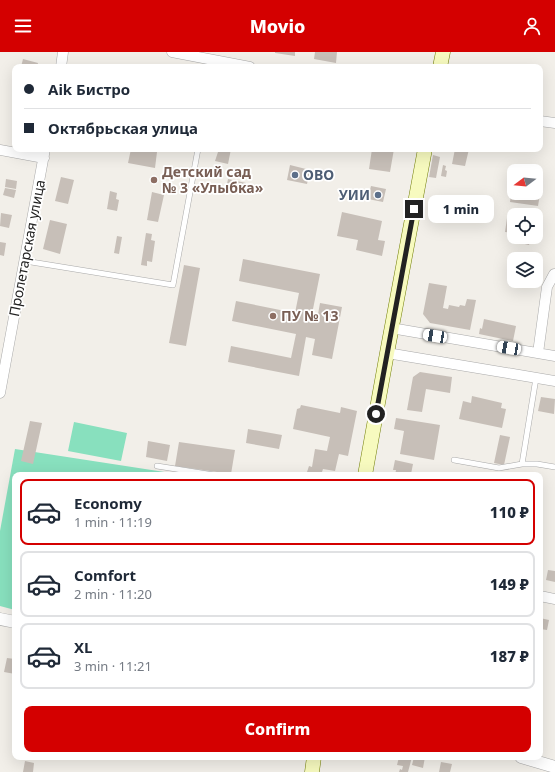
<!DOCTYPE html>
<html lang="en">
<head>
<meta charset="utf-8">
<style>
  :root { --surface:#fff; --page:#f6f6f7; --text:#1f2937; --muted:#747a83; --line:#e0e1e3; --accent:#d40000 }
  body { margin:0; font-family:"Noto Sans",sans-serif; background:var(--page); color:var(--text); height:100vh; display:flex; flex-direction:column; font-size:15px; white-space:nowrap }
  * { box-sizing:border-box; margin:0 }
  p { font-size:13px; color:var(--muted) }
  .icon { flex:none; width:22px; height:22px; fill:none; stroke:currentColor; stroke-width:2; stroke-linecap:round; stroke-linejoin:round }
  .map { position:relative; flex:1; overflow:hidden }
  .panel { position:absolute; left:12px; top:420px; width:531px; height:288px; display:flex; flex-direction:column; background:var(--surface); border-radius:8px; box-shadow:0 4px 16px #0002 }
  .panel>* { flex:none }
  .banner { position:absolute; left:12px; top:12px; width:531px; height:88px; border-radius:8px; box-shadow:0 4px 16px #0002; display:grid; align-content:center; height:88px; padding:0 12px; background:var(--surface) }
  .needle { width:26px; rotate:254deg }
  .controls { position:absolute; left:507px; top:112px; display:grid; gap:8px }
  .controls a { display:grid; place-items:center; width:36px; height:36px; border-radius:8px; background:var(--surface); box-shadow:0 4px 16px #0002; font-size:20px }
  .end { position:absolute; width:18px; height:18px; margin:-9px; border:5px solid #222; background:#fff; box-shadow:0 0 0 2px #fff }
  .from { border-radius:50% }
  .bubble { position:absolute; height:28px; border-radius:8px; background:var(--surface); box-shadow:0 4px 16px #0002; font-size:13px; font-weight:800; line-height:28px; text-align:center }
  .car { position:absolute; width:12px; height:24px; margin:-12px -6px; border-radius:5px; box-shadow:0 0 3px 1px #0007; background:linear-gradient(#fff 24%,#345 0 40%,#fff 0 76%,#345 0 86%,#fff 0) }
  .banner b { display:flex; align-items:center; gap:14px; height:38px; font-size:15px }
  .banner b+b { border-top:1px solid var(--line) }
  .banner i { width:10px; height:10px; background:var(--text) }
  ul { padding:7px 0 0; list-style:none }
  li { display:flex; align-items:center; gap:12px; height:66px; margin:0 8px 6px; padding:0 4px; border:2px solid var(--line); border-radius:8px }
  li div { flex:1 }
  li b { display:block; font-size:15px }
  li em { font-style:normal; font-weight:800 }
  li.on { border-color:var(--accent) }
  li>.icon { width:36px; height:36px; stroke-width:1.5 }
  .button { display:flex; gap:8px; margin-top:auto; padding:8px 12px }
  .button a { flex:1; height:46px; border-radius:8px; background:var(--accent); color:#fff; font-size:16px; font-weight:800; line-height:46px; text-align:center }
  header { display:flex; justify-content:space-between; align-items:center; height:52px; padding:0 12px; background:var(--accent); color:#fff; font-size:18px; font-weight:800 }
  .map>svg:first-child { display:block }
  .pitch { fill:#88e0be }
  .building { fill:#c7bfb8 }
  .lines { fill:none; stroke-linecap:round; stroke-linejoin:round }
  .service-casing { stroke:#a9a9a9; stroke-width:6 }
  .minor-casing { stroke:#a9a9a9; stroke-width:11 }
  .tertiary-casing { stroke:#a9a9a9; stroke-width:13 }
  .secondary-casing { stroke:#707d05; stroke-width:15 }
  .service { stroke:#fff; stroke-width:5 }
  .minor { stroke:#fff; stroke-width:10 }
  .tertiary { stroke:#fff; stroke-width:12 }
  .secondary { stroke:#f7fabf; stroke-width:14 }
  .route { stroke:#222; stroke-width:5 }
  .service-dot { fill:#5c6f8a; stroke:#fff; stroke-width:1.5 }
  .education-dot { fill:#8d6e63; stroke:#fff; stroke-width:1.5 }
  .labels { text-anchor:middle; stroke-width:3.5; stroke-linejoin:round; paint-order:stroke }
  .education-label { font-size:14px; font-weight:bold; fill:#785e54; stroke:#fff; text-anchor:start }
  .service-label { font-size:14px; font-weight:bold; fill:#4e5e75; stroke:#fff; text-anchor:start }
  .street-label { font-size:14px; fill:#222; stroke:#fff }
</style>
</head>
<body>
<header><svg class="icon" aria-label="menu" viewBox="0 0 24 24"><path d="M4 6h16M4 12h16M4 18h16"/></svg>Movio<svg class="icon" aria-label="person" viewBox="0 0 24 24"><circle cx="12" cy="8" r="4"/><path d="M4 21q1-7 8-7t8 7"/></svg></header>
<div class="map">
<svg width="555" height="720" viewBox="0 0 555 720">
  <rect width="100%" height="100%" fill="#f2efe9"/>
  <path class="pitch" d="M74 370 127 381 121 409 68 399Z
    M15 397 184 423H15V558L0 554V479Z"/>
  <path class="building" d="M275 0H295V4L275 1Z
    M315 0H337L336 11 314 7Z
    M23 7 38 11 37 15H21Z
    M131 97H140L157 100 155 116 128 111Z
    M216 97H231L228 112 215 109 218 100 215 99Z
    M372 97H394L390 120 369 117Z
    M455 97H469L465 114 452 112Z
    M433 103 440 105 436 126 429 125Z
    M290 113 310 118 307 132 287 128Z
    M443 113 446 114 445 118 447 119 446 125 441 124Z
    M61 125 74 128 68 152 55 149Z
    M6 127 17 129 16 137 5 135Z
    M228 127 246 131 244 140 226 137Z
    M371 134 386 137 383 150 368 147 369 142H367V137L370 138Z
    M5 136 16 138 14 146 3 143Z
    M512 137H514V141L540 142 538 154 510 150Z
    M110 139 117 141 116 147 119 148 117 159 107 157Z
    M152 140 164 143 158 170 147 168Z
    M342 160 382 169 378 188 385 189 382 204 356 198 358 188 337 184Z
    M1 161 12 163 9 176 0 174Z
    M507 166 514 167V181L505 180Z
    M50 168 67 172 60 202 43 197Z
    M146 181 152 182 151 188 155 189 152 210 147 209V214L141 213Z
    M117 184 122 185 119 202 114 201Z
    M513 185H531L529 193 512 189Z
    M0 190 6 191 4 204 0 203Z
    M243 207 320 222 311 267 317 268 320 251 342 255 332 307 312 303 315 287 306 285 299 324 228 310 231 294 291 306 296 282 232 269 236 249 295 261 299 241 239 229Z
    M184 213 200 216 186 294 169 291Z
    M429 231 447 234 443 256 448 257 449 253 459 255 460 253 465 254 467 247 476 248 470 278 430 271 423 262Z
    M484 267 516 274 513 289 479 282 480 276 482 277Z
    M420 320 452 325 450 341 426 337 422 360 407 358 413 325Z
    M472 344 502 351 501 356 506 357 502 376 459 367 463 349 471 351Z
    M541 345 555 347 554 362 538 359Z
    M301 353 340 361 341 355 357 359 348 404 339 402 335 419 323 417 321 423H306L309 414 312 415 315 397 327 399 330 385 293 377 297 357 300 356Z
    M396 366 440 373 434 408 400 402 404 379 394 377Z
    M30 369 42 371 33 412 21 409Z
    M248 377 282 383 279 397 246 391Z
    M500 383 510 385 504 413 494 411Z
    M148 389 170 393 167 409 146 405Z
    M179 390 235 398 231 422 175 414Z
    M395 408 413 412 411 422H414V423H395L396 418H393Z
    M548 518 555 519V530L546 528Z
    M540 566 549 568 547 578 540 577Z
    M7 606 15 607V622L4 620Z
    M399 705H412L408 720H399L400 717 402 718 403 714 397 713Z
    M414 705H425L423 716 412 713Z
    M25 709 34 711 33 720H23Z
    M441 710 452 712 450 720H439Z"/>
  <g class="lines">
    <defs>
      <path id="service" d="M25 209 173 233 198 97
        M454 408 499 416 522 412H537L555 415
        M522 412 536 326
        M157 414 214 423"/>
      <path id="minor" d="M172 0 250 15
        M61 15 63 0
        M540 69 555 71
        M0 98 44 106
        M391 276 555 304
        M387 301 555 329
        M538 301 547 235 554 222H555
        M0 341 45 97
        M540 544 555 547"/>
      <path id="tertiary" d="M0 567 15 570
        M521 705 555 715"/>
      <path id="secondary" d="M440 15 443 0
        M365 423 387 301 425 97
        M312 720 314 705"/>
    </defs>
    <use href="#service" class="service-casing"/>
    <use href="#minor" class="minor-casing"/>
    <use href="#tertiary" class="tertiary-casing"/>
    <use href="#secondary" class="secondary-casing"/>
    <use href="#service" class="service"/>
    <use href="#minor" class="minor"/>
    <use href="#tertiary" class="tertiary"/>
    <use href="#secondary" class="secondary"/>
  </g>
  <g class="lines">
    <path class="route" d="M376 362 414 157"/>
  </g>
  <g class="service-dot">
    <circle cx="295" cy="123" r="4"/>
    <circle cx="378" cy="143" r="4"/>
  </g>
  <g class="education-dot">
    <circle cx="154" cy="128" r="4"/>
    <circle cx="273" cy="264" r="4"/>
  </g>
  <g class="labels">
    <g class="education-label">
      <text x="162" y="125">Детский сад<tspan x="162" dy="16">№ 3 «Улыбка»</tspan></text>
      <text x="281" y="269">ПУ № 13</text>
    </g>
    <g class="service-label">
      <text x="303" y="128">ОВО</text>
      <text x="370" y="148" text-anchor="end">УИИ</text>
    </g>
    <g class="street-label">
      <text transform="translate(27 196) rotate(-79)" y="5">Пролетарская улица</text>
    </g>
  </g>
</svg>
<div class="controls">
<a><svg class="needle" viewBox="-14 -14 28 28"><path d="M0-13l5 13h-10z" fill="#e53935"/><path d="M0 13l5-13h-10z" fill="#747a83"/></svg></a>
<a><svg class="icon" aria-label="locate" viewBox="0 0 24 24"><circle cx="12" cy="12" r="6"/><path d="M12 2v4M12 18v4M2 12h4M18 12h4"/></svg></a>
<a><svg class="icon" aria-label="layers" viewBox="0 0 24 24"><path d="M12 4l9 5-9 5-9-5zM3 14l9 5 9-5"/></svg></a>
</div>
<i class="end from" style="left:376px;top:362px"></i>
<i class="end" style="left:414px;top:157px"></i>
<div class="bubble" style="left:428px;top:143px;width:66px">1 min</div>
<i class="car" style="left:435px;top:284px;rotate:279deg"></i>
<i class="car" style="left:509px;top:296px;rotate:280deg"></i>
<div class="banner">
<b><i class="from"></i>Aik Бистро</b>
<b><i></i>Октябрьская улица</b>
</div>
<section class="panel">
<ul>
<li class="on"><svg class="icon" aria-label="car" viewBox="0 0 24 24"><path d="M5 17H2v-5l4-1 3-4h7l3 4 3 1v5h-3M9 17h6M6 11h13"/><circle cx="7" cy="17" r="2"/><circle cx="17" cy="17" r="2"/></svg><div><b>Economy</b><p>1 min · 11:19</p></div><em>110 ₽</em></li>
<li><svg class="icon" aria-label="car" viewBox="0 0 24 24"><path d="M5 17H2v-5l4-1 3-4h7l3 4 3 1v5h-3M9 17h6M6 11h13"/><circle cx="7" cy="17" r="2"/><circle cx="17" cy="17" r="2"/></svg><div><b>Comfort</b><p>2 min · 11:20</p></div><em>149 ₽</em></li>
<li><svg class="icon" aria-label="car" viewBox="0 0 24 24"><path d="M5 17H2v-5l4-1 3-4h7l3 4 3 1v5h-3M9 17h6M6 11h13"/><circle cx="7" cy="17" r="2"/><circle cx="17" cy="17" r="2"/></svg><div><b>XL</b><p>3 min · 11:21</p></div><em>187 ₽</em></li>
</ul>
<div class="button"><a>Confirm</a></div>
</section>
</div>
</body>
</html>
